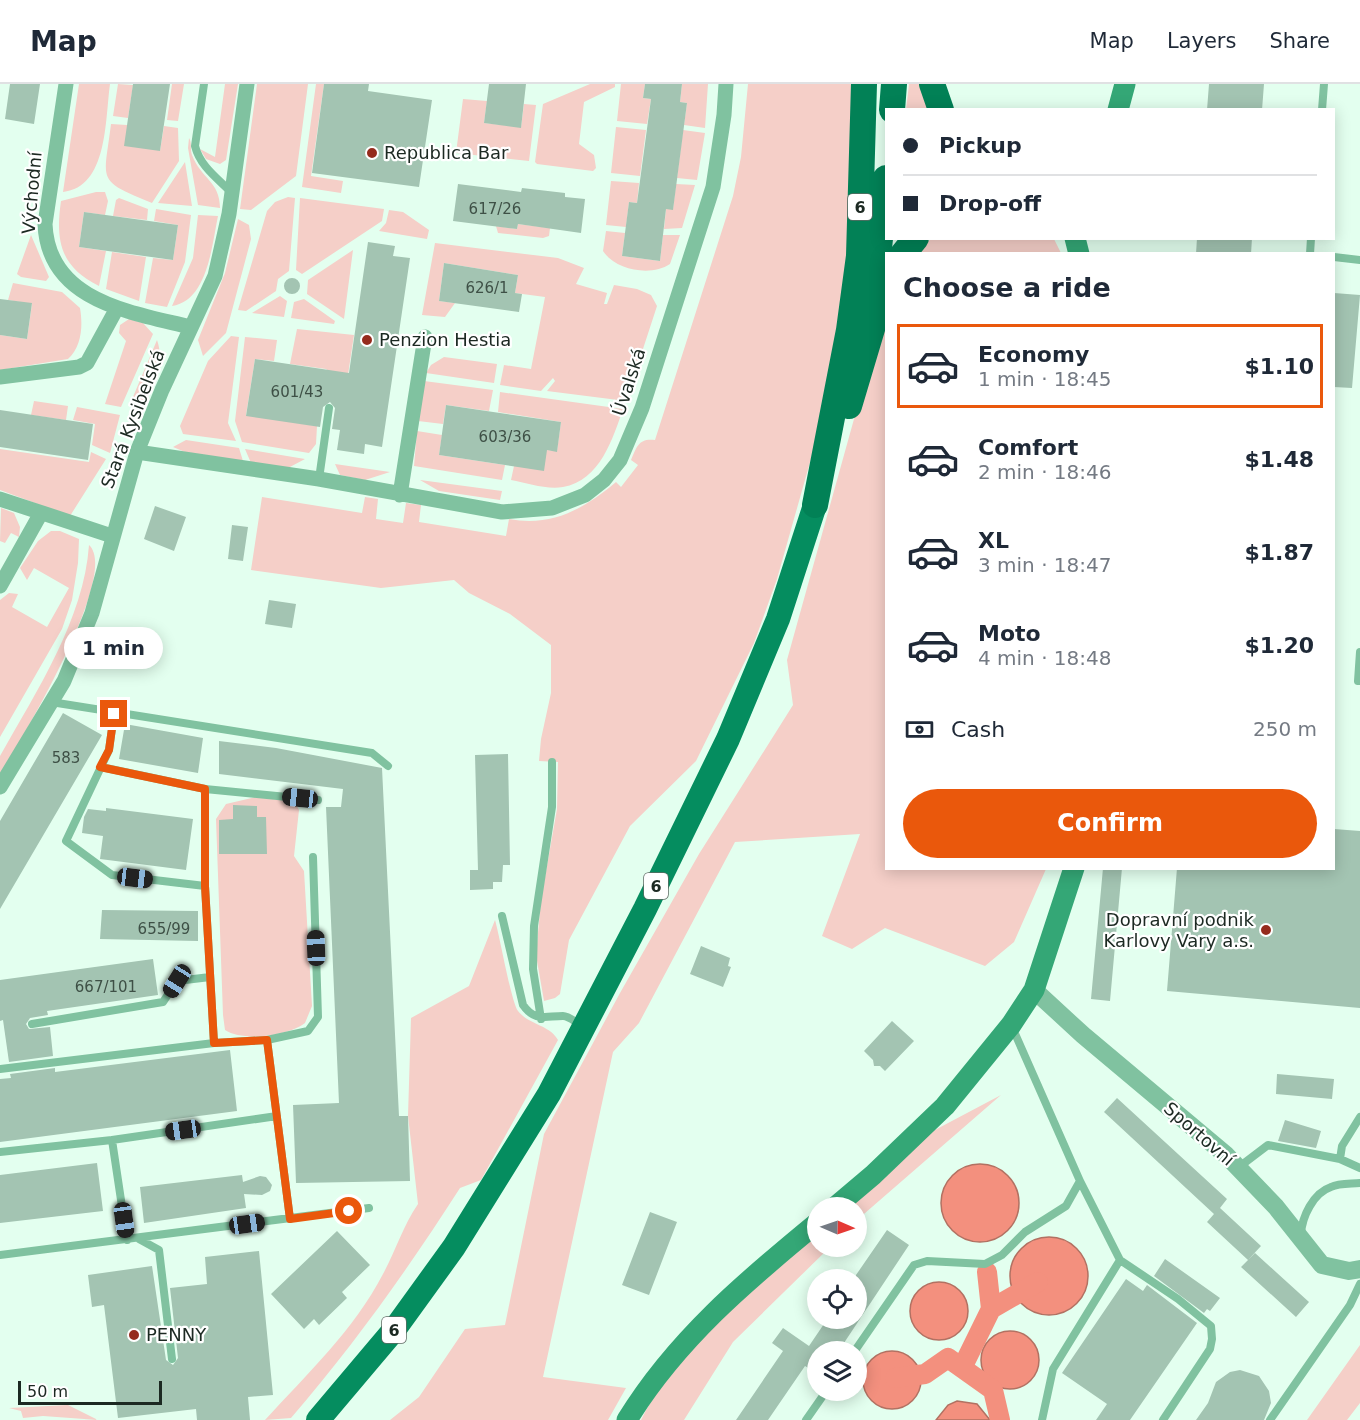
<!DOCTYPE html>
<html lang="en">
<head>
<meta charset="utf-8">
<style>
  :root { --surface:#fff; --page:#f2f2f3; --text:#1f2937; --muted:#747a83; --line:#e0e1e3; --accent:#ea580c }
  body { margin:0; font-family:"DejaVu Sans",sans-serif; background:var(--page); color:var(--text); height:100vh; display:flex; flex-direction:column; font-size:22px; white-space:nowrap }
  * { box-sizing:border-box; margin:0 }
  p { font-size:20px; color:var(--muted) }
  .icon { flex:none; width:33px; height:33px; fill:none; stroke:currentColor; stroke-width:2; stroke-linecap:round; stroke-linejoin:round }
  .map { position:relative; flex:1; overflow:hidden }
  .drawer { position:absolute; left:885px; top:168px; width:450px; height:618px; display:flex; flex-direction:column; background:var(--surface); border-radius:0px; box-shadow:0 3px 15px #0003 }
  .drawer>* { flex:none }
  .hud { position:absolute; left:885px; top:24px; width:450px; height:132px; border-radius:0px; box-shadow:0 3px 15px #0003; display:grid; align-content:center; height:132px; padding:0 18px; background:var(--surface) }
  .needle { width:39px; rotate:92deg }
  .tools { position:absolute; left:807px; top:1113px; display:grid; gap:12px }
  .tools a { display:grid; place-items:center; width:60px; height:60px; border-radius:50%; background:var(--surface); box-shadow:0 3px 15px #0003; font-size:30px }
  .scale { position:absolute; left:18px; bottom:15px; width:144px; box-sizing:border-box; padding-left:6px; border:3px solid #1c2922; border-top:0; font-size:16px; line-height:21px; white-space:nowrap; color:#1c2922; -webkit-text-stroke:4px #fff; paint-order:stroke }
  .end { position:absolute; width:27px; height:27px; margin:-14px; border:8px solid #ea580c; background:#fff; box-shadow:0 0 0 3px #fff }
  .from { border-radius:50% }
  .bubble { position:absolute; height:42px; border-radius:21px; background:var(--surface); box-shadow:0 3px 15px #0003; font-size:20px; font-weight:700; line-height:42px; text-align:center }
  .car { position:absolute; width:18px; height:36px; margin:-18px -9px; border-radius:8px; box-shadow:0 0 4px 2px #0007; background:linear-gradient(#222 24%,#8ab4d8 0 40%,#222 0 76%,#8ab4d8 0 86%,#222 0) }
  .hud b { display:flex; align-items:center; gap:21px; height:57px; font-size:22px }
  .hud b+b { border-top:2px solid var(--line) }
  .hud i { width:15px; height:15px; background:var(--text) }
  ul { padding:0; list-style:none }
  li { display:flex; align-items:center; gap:18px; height:84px; margin:0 12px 9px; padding:0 6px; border:3px solid transparent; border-radius:0px }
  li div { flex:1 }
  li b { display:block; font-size:22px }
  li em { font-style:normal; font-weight:700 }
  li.current { border-color:var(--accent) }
  li>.icon { width:54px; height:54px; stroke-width:1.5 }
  h2 { padding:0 18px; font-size:27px; line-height:72px }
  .pay { display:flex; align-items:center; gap:15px; height:66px; padding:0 18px; font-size:22px }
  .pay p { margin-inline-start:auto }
  .button { display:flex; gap:12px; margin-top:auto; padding:12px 18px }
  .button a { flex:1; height:69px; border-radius:36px; background:var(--accent); color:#fff; font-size:24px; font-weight:700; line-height:69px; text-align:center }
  header { display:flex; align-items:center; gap:36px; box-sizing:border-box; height:84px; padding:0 30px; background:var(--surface); border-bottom:2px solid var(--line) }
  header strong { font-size:28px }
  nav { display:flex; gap:33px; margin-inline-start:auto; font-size:21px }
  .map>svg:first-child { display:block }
  .green { fill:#f5cfc8 }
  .water { fill:#f3907e; stroke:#b27162; stroke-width:1.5 }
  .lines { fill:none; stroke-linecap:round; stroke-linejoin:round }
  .canal { stroke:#f3907e; stroke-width:20 }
  .building { fill:#a3c4b2 }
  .service { stroke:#80c2a0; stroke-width:8 }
  .minor { stroke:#80c2a0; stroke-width:15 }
  .tertiary { stroke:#80c2a0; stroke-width:18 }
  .secondary { stroke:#34a776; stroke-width:21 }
  .primary { stroke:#058d5f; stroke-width:24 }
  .trunk { stroke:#028156; stroke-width:26 }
  .route { stroke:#ea580c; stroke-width:8 }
  .poi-dot { fill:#952b1d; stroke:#fff; stroke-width:2 }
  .labels { text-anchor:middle; stroke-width:4.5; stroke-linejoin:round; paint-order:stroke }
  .number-label { font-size:15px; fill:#3e5046 }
  .shield { fill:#fff; stroke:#606964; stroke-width:1.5 }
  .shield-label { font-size:16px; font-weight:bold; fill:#1c2922 }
  .poi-label { font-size:18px; fill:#1c2922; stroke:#fff; text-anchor:start }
  .street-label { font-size:18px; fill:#1c2922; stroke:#fff }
</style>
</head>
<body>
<header>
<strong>Map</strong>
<nav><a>Map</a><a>Layers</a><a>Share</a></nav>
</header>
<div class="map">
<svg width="1360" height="1336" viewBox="0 0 1360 1336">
  <rect width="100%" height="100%" fill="#e3ffef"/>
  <path class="green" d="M79 0H110C105 36 108 103 63 108Z
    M118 0 133 1 128 34 113 32Z
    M172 0H184L178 37 167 36Z
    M225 0H238L226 76 220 80 206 75 200 65 215 73Z
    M257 0H308L296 92 251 126 240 125Z
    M316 0H324L311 92 343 97 341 109 302 103Z
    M590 0H615V3L584 18 579 60 594 71 596 84 593 87 537 80 535 78 543 20Z
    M621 0H645L643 14 651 15 647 40 617 37Z
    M682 0H708L705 44 684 41 687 19 680 18Z
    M748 0H852L849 150 843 217 816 357 777 495 754 559 696 677 630 742 569 856 560 910 555 914 544 917 536 871 541 816 557 725 558 678 539 677 541 655 551 609V561L510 530 469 509 454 496 381 504 251 486 262 413 362 429 365 413 378 415 376 435 403 439 406 419 421 421 419 438 506 452 509 435C552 443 584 425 616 398L621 403 638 381 631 376C637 362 639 354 655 356L733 112 741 73Z
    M909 0H921L929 25 906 26Z
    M463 15 487 17 484 39 521 43 524 20 536 21 529 77 456 69Z
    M111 40 127 41 160 67 164 42 178 44 179 77 152 119C95 96 104 98 111 40Z
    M616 43 646 46 640 92 611 89Z
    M683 46 705 49 697 96 677 94Z
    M189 54C192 58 190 65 192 71 201 95 220 97 220 124L198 121 188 64Z
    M185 78 192 122 158 119Z
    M611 97 639 99 637 119 629 118 626 143 606 141Z
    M676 100 695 101 682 144 664 145 666 125H673Z
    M96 108H105L108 117 105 131 84 128 79 163 106 167 99 202C61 183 55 158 61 117Z
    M288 113 295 114 289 187 278 195 276 207 246 227 238 226 267 127 275 118Z
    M119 114 148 125 147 136 113 132 116 116Z
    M300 114 384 125 382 137 302 190 296 186Z
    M156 125 191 131 185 178 167 223 145 219 153 174 173 176 178 141 154 137Z
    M389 126 403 128 429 146 427 155 379 147 386 139Z
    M198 131 218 132C212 160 208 217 172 222L193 174Z
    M238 135 249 141 251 155 226 249 203 272 198 256 225 189Z
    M518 140 550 144 549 152 543 154 498 149 496 142 517 145Z
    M606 147 625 149 622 172 660 177 663 151H680L670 180C651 193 615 186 603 167Z
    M31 151 49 193 46 197 21 193 17 190Z
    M931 154 1054 155 1061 169 916 170Z
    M435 159 558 174 584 184 576 200 607 209 604 220H607L614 201 637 205 651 211 657 222 626 317 547 307 555 297 553 294 541 307 500 301 504 281 531 285 545 213 515 209 518 191 444 179 439 217 455 219 445 233 422 231Z
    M353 166 344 235 307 210 308 196Z
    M112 168 146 173 139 217 106 205Z
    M13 199 62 208 80 224C83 241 82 263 68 275L0 286V251L27 255 32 220 8 216Z
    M280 212 287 217 284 233 252 229Z
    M304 215 335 237 334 240 291 234 294 218Z
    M886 220V784L1046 785 1014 858 985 882 885 844 852 865 822 852 860 750 735 758 639 939 613 968 543 1293 626 1304 608 1336H390L419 1313 465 1245 505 1241 544 1050 620 909 699 770 793 621 787 576Z
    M129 235 143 239 153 250 121 323 105 320 126 257 119 249 120 241Z
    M297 245 354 251 346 304 326 285 290 280Z
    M231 252 239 253 228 339 236 357 183 350 180 342 208 277Z
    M245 253 277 256 274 277 255 275 246 331 317 342 316 360 309 369 242 358 235 337Z
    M157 256C166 281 151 302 140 324L130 320Z
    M444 273 497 280 494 299 426 289 431 281Z
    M424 297 493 306 489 327 446 321 443 340 418 337Z
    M500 308 623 325C613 354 600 397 563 403 547 406 527 399 511 396L514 382 547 366 557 367 561 338 498 328Z
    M34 317 68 322 66 336 31 331Z
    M77 323 120 331 110 369 92 361 95 340 73 336Z
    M417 347 442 351 439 371 505 381 502 396 414 382Z
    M186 356 239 364 243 377 185 368 173 363Z
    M0 365 89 378 91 368 106 375 70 432 0 406Z
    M245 365 305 375 288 384 251 379Z
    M335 380 390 388 365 396 340 391Z
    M420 396 502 407 500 416 439 407Z
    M1 424 14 429 20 443 19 453 11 449 5 459 0 457Z
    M51 447H60L79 455 78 479 72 516 62 545 0 653V516L9 509 18 510 12 523 47 543 69 504 34 484 27 496 20 484 38 457Z
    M89 461C121 490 19 659 0 692V672C36 608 84 535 89 461Z
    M265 711 296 720 299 726 294 772 304 787 312 922 305 939C288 952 243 958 225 946L223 931 216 735 226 720Z
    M495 836C500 853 511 917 518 927 529 941 550 941 558 956L481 1096 460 1104C408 1185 354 1261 291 1334L265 1336C307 1290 354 1246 383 1190 396 1166 403 1142 418 1120L408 1032 411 934 469 902Z
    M1001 1011 857 1136 856 1124H848L933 1047Z
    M817 1149 818 1162 830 1163 733 1258 684 1336H641C675 1268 760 1198 817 1149Z
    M1360 1261V1319L1347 1336H1307Z
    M68 1321 98 1336 43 1332 23 1334 21 1327 9 1324Z"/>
  <path class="water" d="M941 1119a39 39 0 1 1 78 0a39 39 0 1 1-78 0Z
    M1010 1192a39 39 0 1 1 78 0a39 39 0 1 1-78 0Z
    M910 1227a29 29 0 1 1 58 0a29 29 0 1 1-58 0Z
    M981 1276a29 29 0 1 1 58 0a29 29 0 1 1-58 0Z
    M863 1296a29 29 0 1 1 58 0a29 29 0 1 1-58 0Z
    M957 1317 977 1320 990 1336H936L948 1321Z"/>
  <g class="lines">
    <path class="canal" d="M987 1188 991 1225
      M962 1284 991 1225 1038 1198
      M895 1294 925 1290 948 1274 993 1306 1000 1336"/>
  </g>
  <path class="building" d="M10 0H40L34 40 5 35Z
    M133 0H170L160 67 124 62Z
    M324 0H369L368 7 432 16 419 103 312 89Z
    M489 0H526L521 44 484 39Z
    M645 0H682L680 18 687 19 673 126 666 125 660 177 622 172 629 118 637 119 651 15 643 14Z
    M1209 0H1264L1262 26H1207Z
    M458 100 521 108 522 104 565 109V113L585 115 581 149 518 140 517 145 453 137Z
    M84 128 178 141 173 176 79 163Z
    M1197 154H1252L1251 170H1196Z
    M368 158 395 162 393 172 410 174 382 363 365 360 364 370 337 366 340 346 332 345 335 324 330 318 323 323 320 343 246 332 255 275 349 289Z
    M444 179 518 191 515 209 522 210 519 228 439 217Z
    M284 202a8 8 0 1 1 16 0a8 8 0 1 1-16 0Z
    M1334 209 1360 211 1352 304 1334 303Z
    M0 215 32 219 27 255 0 251Z
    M446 321 561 338 557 368 547 366 544 387 439 371Z
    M0 326 93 340 88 376 0 363Z
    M155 422 186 433 174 467 144 455Z
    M232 441 248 443 243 477 228 475Z
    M269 516 296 520 292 544 265 540Z
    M63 629 102 651 0 825V737Z
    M125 640 203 654 198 689 119 675Z
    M219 657 276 664 382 684 399 1032H408L410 1097 296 1099 293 1021 339 1019 326 723H341L343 705 219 690Z
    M508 670 510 781H503L502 798H493V805L470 806V786H478L475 671Z
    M233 721 257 722V733H266L267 770H219V736L233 735Z
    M106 724 193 735 186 786 100 775 103 752 82 749 84 733 88 725 106 727Z
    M1334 745 1360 747V924L1167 907 1177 784H1334Z
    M1103 784H1122L1110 917 1091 915Z
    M102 826 198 827V857L100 855Z
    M701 862 730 874 728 882 731 883 723 903 690 890Z
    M153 875 158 911 47 927 48 931 30 934 26 940 29 945 50 943 53 972 9 978 3 936 0 937V896Z
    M892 937 914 957 885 987 880 982H874L873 976 864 967Z
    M230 966 237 1027 0 1058V995L11 994 10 990 55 984V988Z
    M1277 990 1334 995 1332 1015 1276 1010Z
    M1117 1014 1227 1115 1220 1124 1261 1162 1248 1176 1207 1138 1214 1130 1104 1028Z
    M1285 1036 1321 1047 1316 1064 1278 1057Z
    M97 1079 103 1127 0 1139V1091Z
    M242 1091 243 1098 260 1092 266 1093 272 1101 270 1107 262 1111 244 1110 246 1124 144 1139 140 1103Z
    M650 1128 677 1138 649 1211 622 1201Z
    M887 1146 909 1161 838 1268H817L818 1290 805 1282 768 1336H736L783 1267 772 1259 783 1244 809 1262 828 1234H856V1191Z
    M337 1147 370 1181 342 1208 347 1214 319 1241 314 1235 304 1245 271 1210Z
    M259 1167 273 1311 248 1313 250 1336H197L196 1325 118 1334 104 1221 92 1223 88 1191 152 1182 166 1276 173 1281 178 1274 170 1204 207 1200 205 1173Z
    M1255 1169 1309 1218 1296 1233 1241 1183Z
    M1165 1175 1220 1214 1210 1227 1207 1225 1204 1229 1154 1192Z
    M1126 1195 1143 1207 1147 1201 1197 1239 1130 1336H1096L1107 1320 1062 1289Z
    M1240 1286 1259 1292 1269 1307 1271 1319 1264 1336H1196L1208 1319 1216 1298 1230 1288Z"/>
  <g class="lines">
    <path class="service" d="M204 0 195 62C200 82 217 94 231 108
      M1322 26 1324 0
      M1310 170 1311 154
      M1334 173 1360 176
      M319 395 329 324
      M1360 568 1358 597H1360
      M51 618 372 669 388 682
      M101 683 205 705V802
      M205 705 318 716
      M502 832 523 921C535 938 545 932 563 932 569 932 575 938 581 941
      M541 935 533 885 534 842 552 723V678
      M32 940 163 918 177 897 210 893
      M267 956 308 947 318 933 313 773
      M214 959 267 956 290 1135
      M0 985 214 959 205 802 112 791 66 757 109 666 114 630
      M112 1056 277 1032
      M0 1068 112 1056 127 1156
      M1340 1075 1342 1062 1360 1033
      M1239 1083 1268 1061 1340 1075 1360 1084
      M1301 1150C1302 1133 1313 1109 1331 1103 1339 1099 1351 1100 1360 1099
      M139 1155 159 1166 172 1275
      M0 1171 369 1124
      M1120 1176 1178 1215 1211 1242 1212 1255 1210 1265 1163 1336
      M854 1268 914 1181 927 1177 985 1180 1002 1171 1025 1148 1066 1122 1080 1097 1013 945
      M806 1336 827 1306
      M1042 1336 1053 1285 1120 1176 1080 1097
      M1270 1336 1350 1221 1360 1200"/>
    <path class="minor" d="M66 0 45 140C48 217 130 228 190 243
      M0 293 79 283 87 279 117 224
      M137 368 319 395 502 428 552 424 585 411 604 396 620 376 642 324 713 103 724 31 726 0
      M400 411 425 253
      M0 415 112 452
      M0 502 41 429
      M0 703 64 597 92 529 137 368 162 306 215 192 229 130 247 0"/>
    <path class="tertiary" d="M1034 906 1083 951 1226 1071 1276 1123 1322 1181 1349 1187 1360 1185"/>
    <path class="secondary" d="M1118 26 1125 0
      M1075 154 1079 170
      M834 1124 873 1091 945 1022 1011 941 1034 906 1074 784
      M627 1336C676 1256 746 1197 818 1138"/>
    <path class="primary" d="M318 1336 394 1246 454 1163 549 1010 645 825 728 655 778 535 815 421"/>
    <path class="trunk" d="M932 0 941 26
      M892 26 894 0
      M903 170 916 154
      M874 215 886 94
      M849 322 886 198
      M815 421 849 246 859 172 864 0"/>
  </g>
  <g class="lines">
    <path class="route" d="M114 630 109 666 100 683 205 705V802L214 959 267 956 290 1135 349 1127"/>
  </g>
  <g class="poi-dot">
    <circle cx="372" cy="69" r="6"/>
    <circle cx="367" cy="256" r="6"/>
    <circle cx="1266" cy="846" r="6"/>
    <circle cx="134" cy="1251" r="6"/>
  </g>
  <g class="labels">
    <g class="number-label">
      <text x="495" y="130">617/26</text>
      <text x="487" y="209">626/1</text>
      <text x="297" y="313">601/43</text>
      <text x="505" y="358">603/36</text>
      <text x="66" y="679">583</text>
      <text x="164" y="850">655/99</text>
      <text x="106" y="908">667/101</text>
    </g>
    <g class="shield">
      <rect x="848" y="110" width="24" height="26" rx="4.5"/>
      <rect x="644" y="789" width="24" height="26" rx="4.5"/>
      <rect x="382" y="1233" width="24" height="26" rx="4.5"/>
    </g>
    <g class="shield-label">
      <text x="860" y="129">6</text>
      <text x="656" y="808">6</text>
      <text x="394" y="1252">6</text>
    </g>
    <g class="poi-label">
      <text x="384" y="75">Republica Bar</text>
      <text x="379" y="262">Penzion Hestia</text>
      <text x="1254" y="842" text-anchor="end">Dopravní podnik<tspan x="1254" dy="21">Karlovy Vary a.s.</tspan></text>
      <text x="146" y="1257">PENNY</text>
    </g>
    <g class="street-label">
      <text transform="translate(32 109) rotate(-85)" y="6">Východní</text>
      <text transform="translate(629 298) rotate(-72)" y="6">Úvalská</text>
      <text transform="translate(133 335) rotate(-69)" y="6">Stará Kysibelská</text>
      <text transform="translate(1199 1050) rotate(41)" y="6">Sportovní</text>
    </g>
  </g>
</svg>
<div class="tools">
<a><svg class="needle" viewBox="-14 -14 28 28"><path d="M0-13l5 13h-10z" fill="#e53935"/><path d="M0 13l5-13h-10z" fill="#747a83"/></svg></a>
<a><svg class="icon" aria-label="locate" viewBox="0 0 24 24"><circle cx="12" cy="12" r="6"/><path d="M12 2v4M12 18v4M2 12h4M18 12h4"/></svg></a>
<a><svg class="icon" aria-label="layers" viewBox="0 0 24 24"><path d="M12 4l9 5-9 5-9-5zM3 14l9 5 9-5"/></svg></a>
</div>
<div class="scale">50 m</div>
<i class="end from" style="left:349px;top:1127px"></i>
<i class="end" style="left:114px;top:630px"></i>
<div class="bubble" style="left:64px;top:543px;width:99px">1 min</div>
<i class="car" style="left:300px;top:714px;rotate:276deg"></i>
<i class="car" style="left:135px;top:794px;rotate:97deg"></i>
<i class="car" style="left:316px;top:864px;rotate:358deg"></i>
<i class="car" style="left:177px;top:897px;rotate:212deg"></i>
<i class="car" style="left:183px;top:1046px;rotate:262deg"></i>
<i class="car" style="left:124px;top:1136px;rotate:172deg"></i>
<i class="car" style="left:247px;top:1140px;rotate:82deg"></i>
<div class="hud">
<b><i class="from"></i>Pickup</b>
<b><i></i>Drop-off</b>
</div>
<section class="drawer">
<h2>Choose a ride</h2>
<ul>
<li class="current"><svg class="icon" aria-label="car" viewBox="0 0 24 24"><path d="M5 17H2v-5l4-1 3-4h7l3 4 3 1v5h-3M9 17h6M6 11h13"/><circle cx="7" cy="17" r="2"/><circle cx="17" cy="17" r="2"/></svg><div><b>Economy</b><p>1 min · 18:45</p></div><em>$1.10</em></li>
<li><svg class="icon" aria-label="car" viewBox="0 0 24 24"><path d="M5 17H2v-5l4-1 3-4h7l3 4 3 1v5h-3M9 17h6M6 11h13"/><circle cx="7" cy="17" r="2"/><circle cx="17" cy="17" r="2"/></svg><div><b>Comfort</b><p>2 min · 18:46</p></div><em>$1.48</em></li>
<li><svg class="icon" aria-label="car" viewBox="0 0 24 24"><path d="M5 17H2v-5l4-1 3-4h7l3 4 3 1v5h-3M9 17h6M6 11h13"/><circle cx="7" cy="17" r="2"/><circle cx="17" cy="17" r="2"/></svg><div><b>XL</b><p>3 min · 18:47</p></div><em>$1.87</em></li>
<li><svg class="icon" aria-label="car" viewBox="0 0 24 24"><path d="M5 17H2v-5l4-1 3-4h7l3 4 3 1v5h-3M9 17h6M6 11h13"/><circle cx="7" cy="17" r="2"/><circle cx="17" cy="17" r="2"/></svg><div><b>Moto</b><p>4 min · 18:48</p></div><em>$1.20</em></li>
</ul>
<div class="pay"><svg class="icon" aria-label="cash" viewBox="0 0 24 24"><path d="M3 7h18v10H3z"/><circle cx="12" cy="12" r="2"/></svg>Cash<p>250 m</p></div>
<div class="button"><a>Confirm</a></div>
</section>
</div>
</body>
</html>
